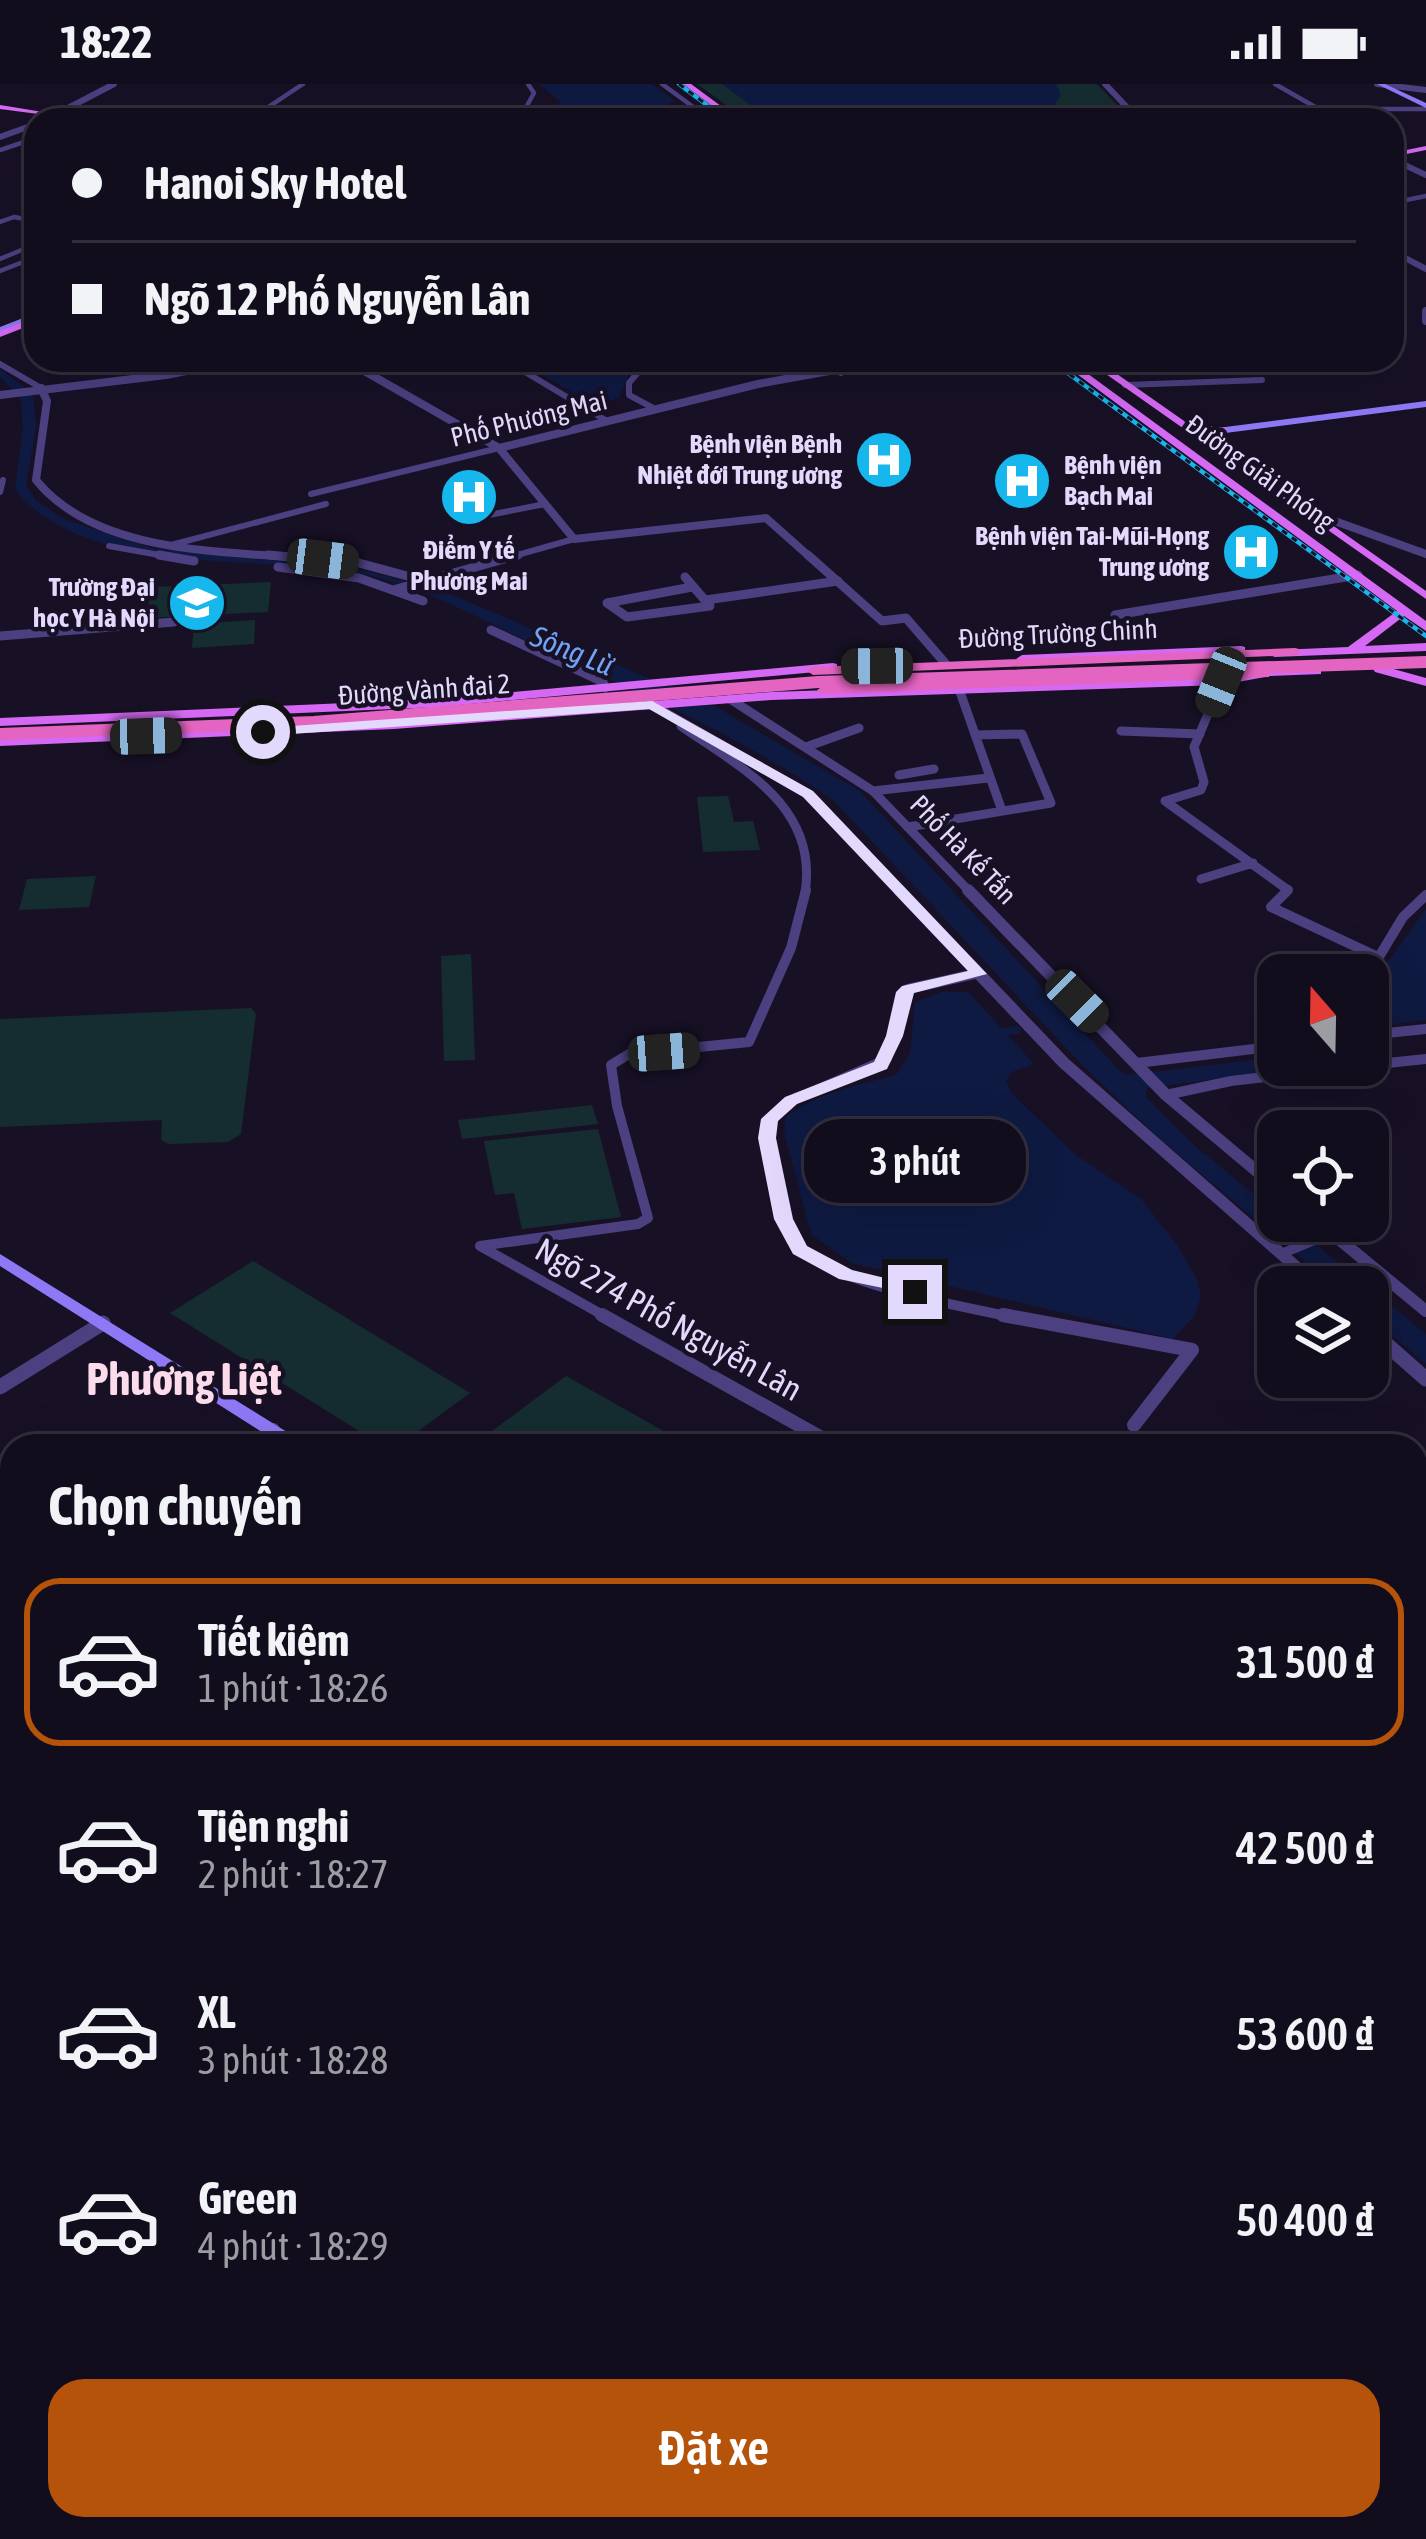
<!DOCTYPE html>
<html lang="vi">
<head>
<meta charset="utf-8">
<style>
  :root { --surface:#120d1c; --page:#1f1b29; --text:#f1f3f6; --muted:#9c9ca3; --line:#312d3b; --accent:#b45309 }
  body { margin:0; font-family:"Asap Condensed",sans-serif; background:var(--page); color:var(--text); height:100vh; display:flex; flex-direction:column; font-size:45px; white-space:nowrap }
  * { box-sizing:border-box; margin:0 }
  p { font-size:39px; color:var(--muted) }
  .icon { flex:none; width:66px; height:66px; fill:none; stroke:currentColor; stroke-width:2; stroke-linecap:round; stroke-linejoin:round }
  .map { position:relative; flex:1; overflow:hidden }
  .sheet { position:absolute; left:0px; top:1350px; width:1428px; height:1107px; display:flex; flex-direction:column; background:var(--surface); border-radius:36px 36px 0 0; box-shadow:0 12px 48px #0002,0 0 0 3px var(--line) }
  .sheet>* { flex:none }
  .hud { position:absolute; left:24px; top:24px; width:1380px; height:264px; border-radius:36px; box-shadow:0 12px 48px #0002,0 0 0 3px var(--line); display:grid; align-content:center; height:264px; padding:0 48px; background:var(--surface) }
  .needle { width:78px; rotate:340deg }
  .tools { position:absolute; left:1257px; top:870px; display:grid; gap:24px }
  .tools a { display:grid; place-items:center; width:132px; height:132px; border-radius:24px; background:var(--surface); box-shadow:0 12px 48px #0002,0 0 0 3px var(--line); font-size:60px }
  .end { position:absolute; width:54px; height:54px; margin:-27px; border:15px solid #e3d9fc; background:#111; box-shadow:0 0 0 6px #111 }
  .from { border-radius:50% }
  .bubble { position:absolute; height:84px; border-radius:36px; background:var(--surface); box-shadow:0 12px 48px #0002,0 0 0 3px var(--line); font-size:39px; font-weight:600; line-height:84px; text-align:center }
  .car { position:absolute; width:36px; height:72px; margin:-36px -18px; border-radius:15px; box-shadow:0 0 9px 3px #0007; background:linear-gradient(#222 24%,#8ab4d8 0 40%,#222 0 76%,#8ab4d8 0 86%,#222 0) }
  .hud b { display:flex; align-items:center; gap:42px; height:114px; font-size:45px }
  .hud b+b { border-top:3px solid var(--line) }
  .hud i { width:30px; height:30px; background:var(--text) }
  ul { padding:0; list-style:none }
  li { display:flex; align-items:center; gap:36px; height:168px; margin:0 24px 18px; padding:0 24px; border:6px solid transparent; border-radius:36px }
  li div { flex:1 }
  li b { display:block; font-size:45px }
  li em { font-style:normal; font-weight:600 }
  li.on { border-color:var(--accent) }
  li>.icon { width:108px; height:108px; stroke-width:1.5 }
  h2 { padding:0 48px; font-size:54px; line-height:144px }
  .primary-button { display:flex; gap:24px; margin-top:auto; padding:24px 48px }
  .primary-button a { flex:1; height:138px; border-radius:36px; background:var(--accent); color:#fff; font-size:48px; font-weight:600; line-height:138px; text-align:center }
  .status { display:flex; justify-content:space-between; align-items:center; height:84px; padding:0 60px; background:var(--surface); direction:ltr }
  .status svg { height:33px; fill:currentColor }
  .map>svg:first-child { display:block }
  .green { fill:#152d30 }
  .water { fill:#0f1a42 }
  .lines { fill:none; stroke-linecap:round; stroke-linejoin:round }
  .canal { fill:#0f1a42; fill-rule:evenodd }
  .minor-far5 { stroke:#4c4081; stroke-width:4.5 }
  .minor-far4 { stroke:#4c4081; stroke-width:6 }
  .minor-far3 { stroke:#4c4081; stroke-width:9 }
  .minor-far2 { stroke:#4c4081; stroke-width:10 }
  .minor-far1 { stroke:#4c4081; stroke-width:14 }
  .minor { stroke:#4c4081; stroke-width:16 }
  .tertiary-far5 { stroke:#4c4081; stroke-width:6 }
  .tertiary-far4 { stroke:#4c4081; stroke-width:8 }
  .tertiary-far3 { stroke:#4c4081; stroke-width:9 }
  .tertiary-far2 { stroke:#4c4081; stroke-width:12 }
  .tertiary-far1 { stroke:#4c4081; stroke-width:15 }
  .tertiary { stroke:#4c4081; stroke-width:20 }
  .secondary { fill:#8e78f5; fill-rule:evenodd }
  .primary { fill:#d569f3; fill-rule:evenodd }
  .trunk { fill:#e464c1; fill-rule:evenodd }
  .rail-casing { stroke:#15b7ed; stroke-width:4.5 }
  .rail { stroke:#181126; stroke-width:3; stroke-dasharray:6; stroke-linecap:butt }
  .trunk-bridge { stroke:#e464c1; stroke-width:12 }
  .route { fill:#e3d9fc }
  .labels { text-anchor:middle; stroke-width:9; stroke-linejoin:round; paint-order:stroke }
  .far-street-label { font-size:27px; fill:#e3d9fc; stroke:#181126 }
  .far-poi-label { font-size:27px; font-weight:bold; fill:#e3d9fc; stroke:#181126; text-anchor:end }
  .far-water-label { font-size:30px; font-style:italic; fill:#70a3f4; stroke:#181126 }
  .street-label { font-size:33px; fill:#e3d9fc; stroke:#181126 }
  .district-label { font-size:45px; font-weight:bold; fill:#fcdbeb; stroke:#181126 }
</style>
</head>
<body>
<div class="status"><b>18:22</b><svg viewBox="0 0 49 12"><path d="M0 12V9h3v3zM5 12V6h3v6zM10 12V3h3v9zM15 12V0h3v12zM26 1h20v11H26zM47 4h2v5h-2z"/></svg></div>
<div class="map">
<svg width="1426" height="2455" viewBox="0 0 1426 2455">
  <rect width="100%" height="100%" fill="#181126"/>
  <path class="green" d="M697 0H1097L1132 36H747Z
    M271 498 268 528 147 534 151 503Z
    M255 536 254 560 192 564 194 540Z
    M728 712 734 738 753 737 760 766 703 768 697 713Z
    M96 792 89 823 19 826 27 795Z
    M471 870 475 976 444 977 441 872Z
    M251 924 256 930 241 1050 228 1058 169 1060 161 1056 162 1036 0 1043V935Z
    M592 1021 598 1040 462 1055 458 1036Z
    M598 1045 621 1133 522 1145 514 1109 495 1111 484 1057Z
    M253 1177 470 1309 398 1362H383L170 1229Z
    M566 1292 690 1362H472Z"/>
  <path class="water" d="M539 0H651L675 17 663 23 665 29 700 36H550L541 30 561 18Z
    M722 0H1056L1061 11 1050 28 1061 36H875L829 30 812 36H782L760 28Z
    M516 276H626L631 285 619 314 593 320Z
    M0 285 33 310 36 343 26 401 36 417 64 435 152 464 356 484 450 510 718 624 860 707 1120 987 1128 991 1278 973V981H1324L1147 1004 1146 1013 1194 1061 1278 1130V1137H1287L1426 1250V1280L1368 1231V1203H1335L1159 1054 1083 982 834 717C751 659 662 618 569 577 497 545 422 497 342 486 246 473 80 489 15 405L23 343 20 313 0 293Z
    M1426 825V936L1368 943V905Z
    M941 908H968L1034 980 1012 988 1006 997 1012 1010 1076 1071 1141 1115 1177 1161 1197 1195 1201 1212 1195 1231 1173 1255 852 1179 811 1150 784 1048 786 1033C818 1008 857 1002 896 991L910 969 915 918Z
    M0 1556 12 1567V1969L0 1965Z"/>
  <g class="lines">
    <path class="canal" d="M1015 942 1020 943 1021 946 1020 949 1005 952 999 948 1000 945Z"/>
    <path class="minor-far5" d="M528 0 534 9 524 27 529 36
      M662 0 711 36
      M1275 0 1338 36
      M68 24 147 36
      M1375 25H1426
      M249 36 303 0
      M1392 60 1399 63
      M0 66 36 54
      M1392 119 1426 112
      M0 138 14 133 36 137
      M0 175 36 160
      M0 187 36 173"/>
    <path class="minor-far4" d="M505 276 607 337
      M635 276 640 286 629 299V311L655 325
      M823 276 841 289
      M0 280 41 304
      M1125 301 1262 296
      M0 408 3 396
      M311 410 499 364
      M463 436 545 420
      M171 461 326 420
      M109 462 176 474
      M507 474 574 455"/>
    <path class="minor-far3" d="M159 471 194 477
      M278 483 359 494 423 517
      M685 493 710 522 627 533 607 519 692 503
      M393 506 518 471
      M706 516 838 497
      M1115 531 1358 491
      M491 546 603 598 605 604
      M0 552 174 538
      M959 605 1001 724
      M681 642C741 684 819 722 805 809
      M1121 647 1200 650
      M806 663 859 644
      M899 691 934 685
      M873 707 988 694
      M1165 717 1288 806 1285 809
      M1165 717 1201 706 1204 698 1194 663 1222 597
      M908 743 1051 719 1022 650 975 651
      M1201 795 1253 779"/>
    <path class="minor-far2" d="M1288 806 1271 823 1378 873
      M979 889 908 905 899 920 887 975 791 1017 770 1035C768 1074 771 1130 797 1161 827 1199 968 1224 1017 1234
      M1368 891 1403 833 1426 811
      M1368 951 1426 945
      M1137 979 1278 962
      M1368 981 1426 975
      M1166 1011 1231 997 1366 981
      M1281 1170 1331 1149
      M608 1234 480 1162 638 1140 648 1134 617 1022 611 981 629 970 749 958 791 864 806 806"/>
    <path class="minor-far1" d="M602 1231 836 1362
      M1003 1231 1192 1266 1134 1341
      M252 1362 273 1346
      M0 1546 12 1554
      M1416 1677 1426 1683"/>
    <path class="minor" d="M1416 2249 1426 2229
      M1416 2384 1426 2391
      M179 2455 187 2445
      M373 2455 379 2445
      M545 2455 552 2445
      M734 2455 740 2445"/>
    <path class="tertiary-far5" d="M1105 0 1139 36
      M1377 0 1426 6
      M45 36 114 0
      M0 53 36 40
      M1392 75 1426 91
      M1392 167 1426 185"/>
    <path class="tertiary-far4" d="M1426 227V237
      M345 276 499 364 574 455 766 434 811 474
      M41 304 47 317 36 396C95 469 218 467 305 474
      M0 311 166 291 240 276
      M499 364 758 300 890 276
      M1307 427 1426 470"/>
    <path class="tertiary-far3" d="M268 471 359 479 422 496
      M808 471 882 537 906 534 945 579
      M730 615 873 707 971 809
      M652 621 808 710 902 809"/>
    <path class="tertiary-far2" d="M899 806 1064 979 1319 1203
      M968 806 1166 1011 1278 1105
      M1317 1137 1426 1227"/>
    <path class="tertiary-far1" d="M1368 1244 1426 1295
      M0 1303 103 1239"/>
    <path class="tertiary" d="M0 2440 12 2399
      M17 2445 31 2455"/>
    <path class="secondary" d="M1377 0H1385L1426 19V24Z
      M36 229V234L0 249V243Z
      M1426 317V323L1194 353 1189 350 1194 347Z
      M0 1170 303 1358 306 1362H284L0 1182Z
      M1416 2062 1426 2066V2090L1416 2086Z"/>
    <path class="primary" d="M683 0H691L740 36H731Z
      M0 21 80 34 84 36 0 25Z
      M1426 62V66L1392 73V69Z
      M36 233V239L0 253V247Z
      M1058 276H1069L1426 537V547L1404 532 1365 562 1426 559V567L1274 573 1272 570 1278 566 1348 563 1397 527Z
      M1086 276H1097L1187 339 1226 344 1227 346 1222 349 1197 346 1426 507V515Z
      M1241 562 1245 563V569L1022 579 1016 575 1022 571Z
      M833 579 837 580V586L438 623 0 642V634L438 615Z
      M1379 581 1426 594V602L1375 588 1373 585Z
      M1317 583 1321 584V590L1270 592 1222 601 771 616 394 645 0 662V654L394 637 771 608 1222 593 1255 585Z"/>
    <path class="trunk" d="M1295 564 1299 565V571L813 591 807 587 813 583Z
      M1265 586 1269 587V593L823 610 817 606 823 602Z"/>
    <defs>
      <path id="rail" d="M679 0 727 36
        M1050 276 1426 552"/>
    </defs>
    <use href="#rail" class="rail-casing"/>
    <use href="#rail" class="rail"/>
    <path class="trunk-bridge" d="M0 650 314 638 818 598 1426 578"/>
  </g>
  <path class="route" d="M652 617 813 707 987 890 914 909 903 952 887 985 797 1020 778 1037 776 1054 793 1135 807 1162 852 1186 922 1203V1212L839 1195 793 1170 774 1135 758 1054 761 1035 785 1013 874 978 886 952 896 908 902 902 968 887 803 713 649 625 263 652 256 648 263 644Z"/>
  <defs>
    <symbol id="hospital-disc" viewBox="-11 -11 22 22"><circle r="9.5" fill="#15b7ed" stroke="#181126"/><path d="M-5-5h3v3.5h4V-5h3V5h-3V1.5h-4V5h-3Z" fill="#fff"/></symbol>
    <symbol id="university-disc" viewBox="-11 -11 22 22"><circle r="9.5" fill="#15b7ed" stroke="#181126"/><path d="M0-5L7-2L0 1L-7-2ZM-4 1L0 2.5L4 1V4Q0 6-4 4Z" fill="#fff"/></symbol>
  </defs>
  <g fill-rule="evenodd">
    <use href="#hospital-disc" x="851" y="343" width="66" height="66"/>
    <use href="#hospital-disc" x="989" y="364" width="66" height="66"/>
    <use href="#hospital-disc" x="436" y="380" width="66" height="66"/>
    <use href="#hospital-disc" x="1218" y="435" width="66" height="66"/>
    <use href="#university-disc" x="164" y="486" width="66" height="66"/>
  </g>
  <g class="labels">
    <g class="far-street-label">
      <text transform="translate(529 335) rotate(-14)" y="9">Phố Phương Mai</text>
      <text transform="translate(1260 389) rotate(36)" y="9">Đường Giải Phóng</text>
      <text transform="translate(1058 550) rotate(-3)" y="9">Đường Trường Chinh</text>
      <text transform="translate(424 606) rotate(-4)" y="9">Đường Vành đai 2</text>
      <text transform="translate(963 766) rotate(46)" y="9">Phố Hà Kế Tấn</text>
    </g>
    <g class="far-poi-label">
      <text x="842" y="369">Bệnh viện Bệnh<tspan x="842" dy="31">Nhiệt đới Trung ương</tspan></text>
      <text x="1064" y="390" text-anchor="start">Bệnh viện<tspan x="1064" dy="31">Bạch Mai</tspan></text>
      <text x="1209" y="461">Bệnh viện Tai-Mũi-Họng<tspan x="1209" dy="31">Trung ương</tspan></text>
      <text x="469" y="475" text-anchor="middle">Điểm Y tế<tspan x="469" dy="31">Phương Mai</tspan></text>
      <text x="155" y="512">Trường Đại<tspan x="155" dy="31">học Y Hà Nội</tspan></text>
    </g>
    <g class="far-water-label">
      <text transform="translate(572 567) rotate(22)" y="10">Sông Lừ</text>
    </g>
    <g class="street-label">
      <text transform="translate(669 1235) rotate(29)" y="12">Ngõ 274 Phố Nguyễn Lân</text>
    </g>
    <g class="district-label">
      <text x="184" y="1311">Phương Liệt</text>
    </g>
  </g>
</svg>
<div class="tools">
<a><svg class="needle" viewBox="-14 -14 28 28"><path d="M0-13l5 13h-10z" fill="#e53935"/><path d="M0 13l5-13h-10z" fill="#9c9ca3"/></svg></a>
<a><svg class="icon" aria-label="locate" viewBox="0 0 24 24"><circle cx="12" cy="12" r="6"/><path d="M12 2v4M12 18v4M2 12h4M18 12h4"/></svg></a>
<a><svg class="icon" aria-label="layers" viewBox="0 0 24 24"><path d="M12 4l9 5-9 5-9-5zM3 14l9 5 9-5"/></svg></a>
</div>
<i class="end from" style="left:263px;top:648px"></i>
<i class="end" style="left:915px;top:1208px"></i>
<div class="bubble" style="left:804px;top:1035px;width:222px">3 phút</div>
<i class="car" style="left:323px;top:475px;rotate:97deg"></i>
<i class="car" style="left:877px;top:582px;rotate:269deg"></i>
<i class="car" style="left:1221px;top:598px;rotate:202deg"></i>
<i class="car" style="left:146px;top:652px;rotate:88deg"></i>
<i class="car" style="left:1077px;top:917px;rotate:135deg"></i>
<i class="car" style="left:664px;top:968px;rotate:86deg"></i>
<div class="hud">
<b><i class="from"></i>Hanoi Sky Hotel</b>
<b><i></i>Ngõ 12 Phố Nguyễn Lân</b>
</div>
<section class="sheet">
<h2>Chọn chuyến</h2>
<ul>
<li class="on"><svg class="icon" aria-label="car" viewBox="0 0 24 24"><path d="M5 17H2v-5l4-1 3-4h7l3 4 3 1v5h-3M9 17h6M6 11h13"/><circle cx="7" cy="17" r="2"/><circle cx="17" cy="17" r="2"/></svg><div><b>Tiết kiệm</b><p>1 phút · 18:26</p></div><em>31 500 ₫</em></li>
<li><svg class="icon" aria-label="car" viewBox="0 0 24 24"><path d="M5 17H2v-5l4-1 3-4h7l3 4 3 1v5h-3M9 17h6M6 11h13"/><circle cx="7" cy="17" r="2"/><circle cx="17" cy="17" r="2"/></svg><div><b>Tiện nghi</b><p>2 phút · 18:27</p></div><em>42 500 ₫</em></li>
<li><svg class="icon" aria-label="car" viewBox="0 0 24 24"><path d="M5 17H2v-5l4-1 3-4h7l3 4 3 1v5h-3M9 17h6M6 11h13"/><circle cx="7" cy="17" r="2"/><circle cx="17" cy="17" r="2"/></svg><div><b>XL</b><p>3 phút · 18:28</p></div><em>53 600 ₫</em></li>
<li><svg class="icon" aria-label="car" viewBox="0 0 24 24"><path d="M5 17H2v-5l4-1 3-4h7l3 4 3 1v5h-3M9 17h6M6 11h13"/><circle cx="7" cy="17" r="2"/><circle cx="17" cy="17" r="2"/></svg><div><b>Green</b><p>4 phút · 18:29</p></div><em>50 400 ₫</em></li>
</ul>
<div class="primary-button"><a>Đặt xe</a></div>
</section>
</div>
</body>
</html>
